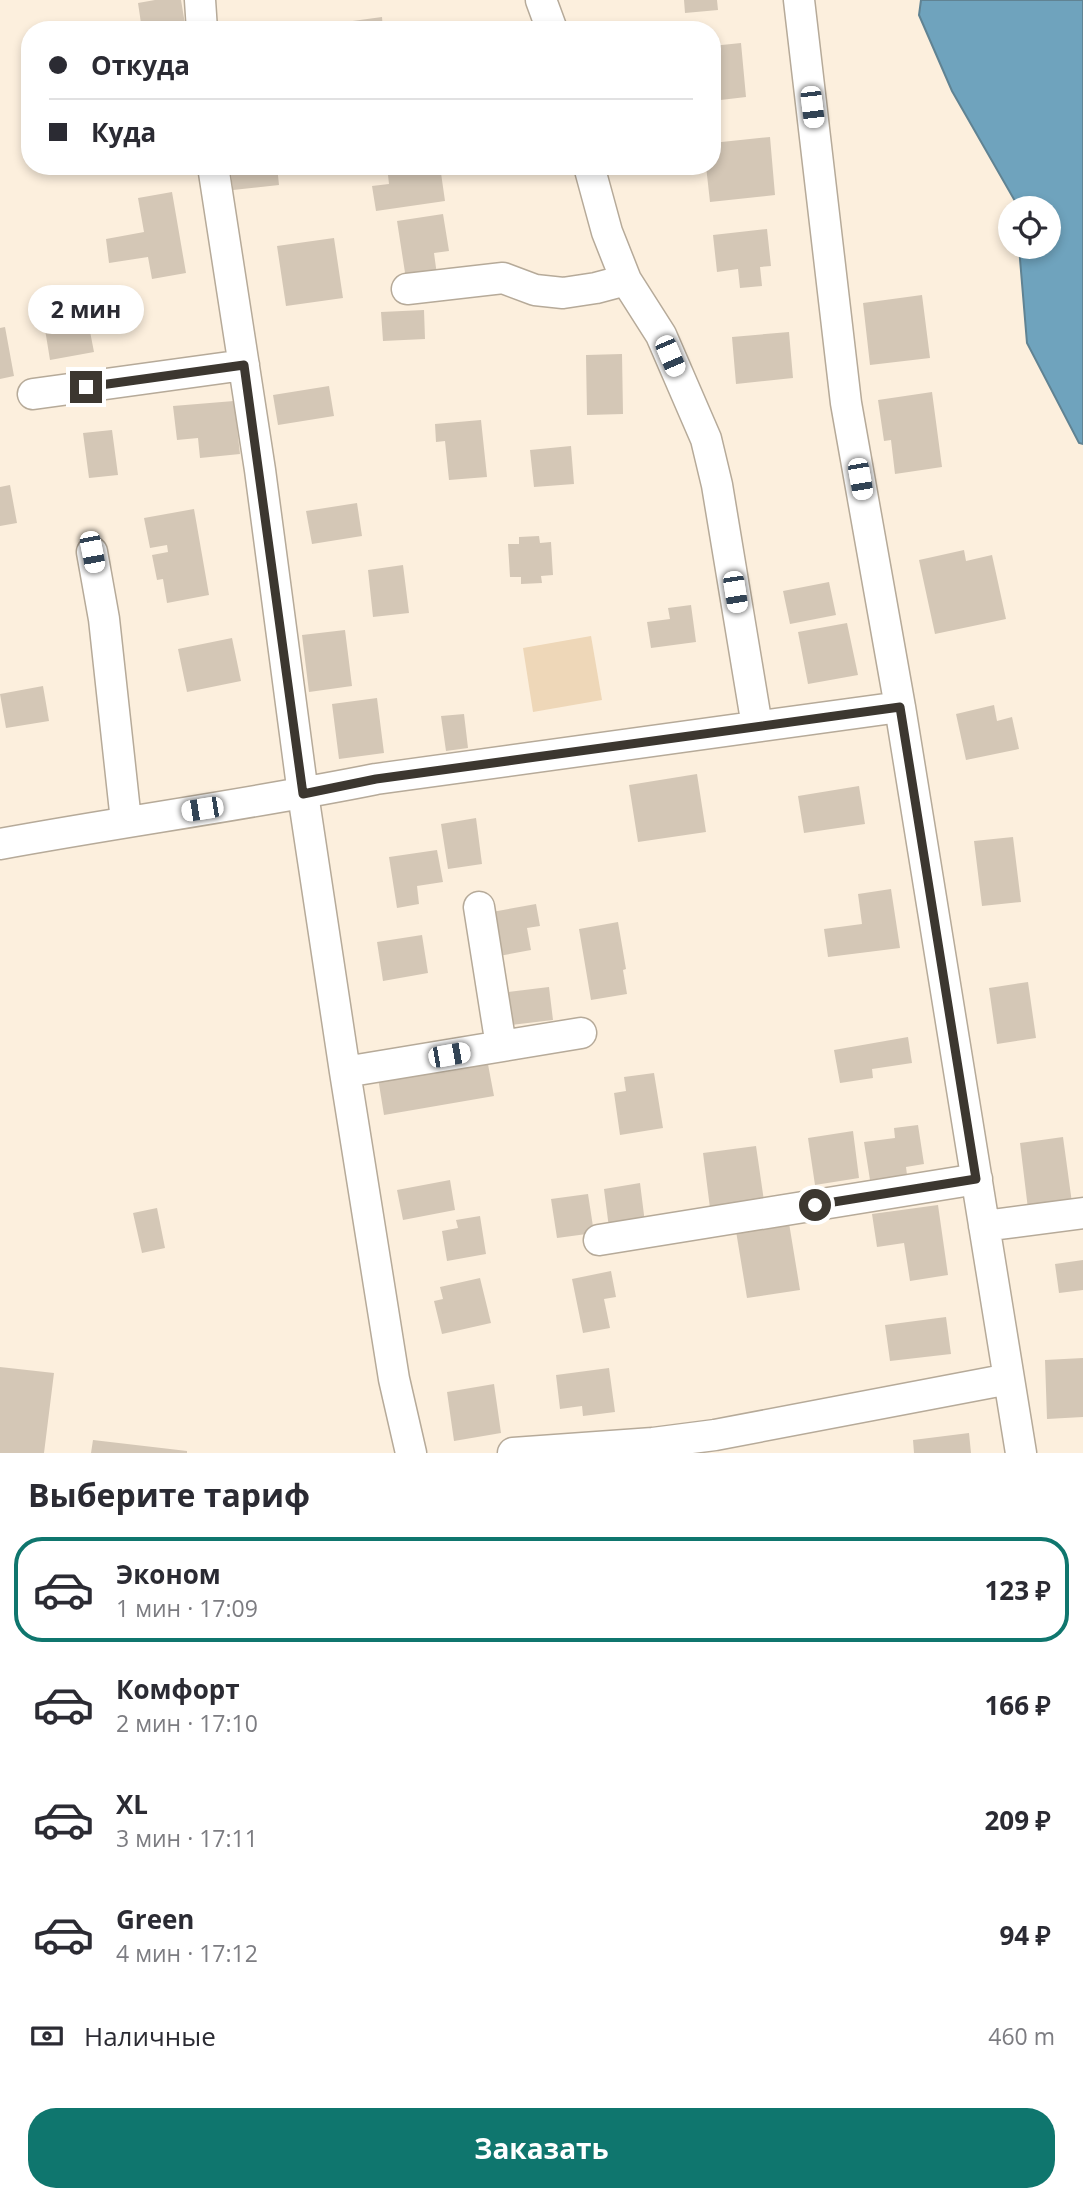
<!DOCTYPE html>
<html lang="ru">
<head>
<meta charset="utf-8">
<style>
  :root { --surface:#fff; --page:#f7f7f7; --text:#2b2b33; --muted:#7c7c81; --line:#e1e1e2; --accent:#0f766e }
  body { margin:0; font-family:"Open Sans",sans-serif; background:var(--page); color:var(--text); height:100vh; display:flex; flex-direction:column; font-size:26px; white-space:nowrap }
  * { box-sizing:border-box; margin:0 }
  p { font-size:23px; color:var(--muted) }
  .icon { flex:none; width:38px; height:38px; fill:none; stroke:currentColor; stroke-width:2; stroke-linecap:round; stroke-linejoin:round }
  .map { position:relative; height:1453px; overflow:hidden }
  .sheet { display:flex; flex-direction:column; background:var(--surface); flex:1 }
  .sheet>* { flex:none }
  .hud { position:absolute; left:21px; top:21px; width:700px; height:154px; border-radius:28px; box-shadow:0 4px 10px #0003; display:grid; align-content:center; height:154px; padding:0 28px; background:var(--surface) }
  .controls { position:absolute; left:998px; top:196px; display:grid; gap:14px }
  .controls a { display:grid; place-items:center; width:63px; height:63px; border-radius:50%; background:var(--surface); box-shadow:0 4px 10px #0003; font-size:35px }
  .end { position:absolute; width:32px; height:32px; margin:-16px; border:9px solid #3c3730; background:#fff; box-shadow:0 0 0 4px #fff }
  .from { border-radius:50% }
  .bubble { position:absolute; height:49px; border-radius:24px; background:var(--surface); box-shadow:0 4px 10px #0003; font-size:23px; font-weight:700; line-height:49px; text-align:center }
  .car { position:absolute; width:21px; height:42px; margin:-21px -10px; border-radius:9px; box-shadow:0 0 5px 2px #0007; background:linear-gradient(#fff 24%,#345 0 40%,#fff 0 76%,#345 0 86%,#fff 0) }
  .hud b { display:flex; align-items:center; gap:24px; height:66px; font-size:26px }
  .hud b+b { border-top:2px solid var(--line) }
  .hud i { width:18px; height:18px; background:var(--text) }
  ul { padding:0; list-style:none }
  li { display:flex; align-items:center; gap:21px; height:105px; margin:0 14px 10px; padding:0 14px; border:4px solid transparent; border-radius:28px }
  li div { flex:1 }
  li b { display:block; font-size:26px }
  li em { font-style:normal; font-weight:700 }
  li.current { border-color:var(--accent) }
  li>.icon { width:63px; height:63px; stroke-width:1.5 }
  h2 { padding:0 28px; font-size:32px; line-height:84px }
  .pay { display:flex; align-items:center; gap:18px; height:77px; padding:0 28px; font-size:26px }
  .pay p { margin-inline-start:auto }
  .cta { display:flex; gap:14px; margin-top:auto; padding:14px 28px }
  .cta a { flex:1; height:80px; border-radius:28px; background:var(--accent); color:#fff; font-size:28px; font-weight:700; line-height:80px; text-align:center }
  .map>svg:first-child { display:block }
  .green { fill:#eed7b8 }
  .water { fill:#6fa3bd; stroke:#608393; stroke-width:2 }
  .building { fill:#d4c7b6 }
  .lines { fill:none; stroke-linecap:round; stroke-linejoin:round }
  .minor-casing { stroke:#b6aa99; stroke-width:33 }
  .minor { stroke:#fff; stroke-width:30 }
  .route { stroke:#3c3730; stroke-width:9 }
</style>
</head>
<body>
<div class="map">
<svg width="1083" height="1453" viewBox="0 0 1083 1453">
  <rect width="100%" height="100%" fill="#fcefdd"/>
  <path class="green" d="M591 636 602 700 533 712 523 648Z"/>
  <path class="water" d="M921 0H1083V444L1079 443 1027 343 1019 247H1048V208H1016L1015 201 952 91 919 15Z"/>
  <path class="building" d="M155 0H181L186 30H142L138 3Z
    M684 0H717L718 10 685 13Z
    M382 17 383 30H339L338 23Z
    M741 43 746 97 712 101V46Z
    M770 137 775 195 710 202 706 166H712V143Z
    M230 166H277L279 185 233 190Z
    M387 166H440L445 201 376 211 372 186 389 184Z
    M172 192 186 273 152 279 148 257 109 263 106 239 144 232 138 198Z
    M443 214 449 251 434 253 437 275 406 279 397 221Z
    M767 229 771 266 760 267 762 286 740 288 738 269 717 272 713 235Z
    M334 238 343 298 286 306 277 246Z
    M922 295 930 358 870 365 863 303Z
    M424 310 425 339 383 341 381 312Z
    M87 316 94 352 50 360 44 323Z
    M5 327 14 376 0 379V328Z
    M789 332 793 378 736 384 732 337Z
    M622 354 623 414 587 415 586 355Z
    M329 386 334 416 278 425 273 395Z
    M932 392 942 467 895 474 891 440 884 441 878 400Z
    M234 401 240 454 200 458 198 438 177 440 173 406Z
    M481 420 487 477 449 480 445 441 436 442 435 424Z
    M112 430 118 475 89 478 83 433Z
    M571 446 574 484 534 487 530 450Z
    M10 485 17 523 0 526V487Z
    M357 503 362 536 312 544 306 511Z
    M194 509 209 595 167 603 163 579 157 580 152 555 168 552 167 545 150 548 144 518Z
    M539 536 540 543 551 542 553 575 541 576 542 583 521 584V577H510L508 544H519V537Z
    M964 550 966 561 992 555 1006 619 935 634 919 560Z
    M403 565 409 613 373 617 368 570Z
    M829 582 836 615 790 624 783 591Z
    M691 605 696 642 651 648 647 622 670 619 668 608Z
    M847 623 858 675 808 684 798 632Z
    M345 630 352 686 309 692 302 635Z
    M232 638 241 681 187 692 178 649Z
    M43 686 49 721 6 728 0 694Z
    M377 698 384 753 339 759 332 704Z
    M994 705 997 721 1012 717 1019 749 966 760 956 714Z
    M464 714 468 748 446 751 441 716Z
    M697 774 706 832 638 842 629 785Z
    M859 786 865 824 804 833 798 796Z
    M476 818 482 864 448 869 441 824Z
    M1013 837 1021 902 982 906 974 841Z
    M437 850 443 882 417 886 419 904 397 908 389 857Z
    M891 889 900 948 828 957 824 929 862 924 858 894Z
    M536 904 540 926 527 928 531 950 499 956 492 912Z
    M618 922 626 969 623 970 627 994 591 1000 579 929Z
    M422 935 428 973 383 981 377 942Z
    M1028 982 1036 1038 997 1044 989 988Z
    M549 987 553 1020 511 1025 507 992Z
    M908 1037 912 1063 872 1069 873 1078 840 1083 834 1050Z
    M487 1059 494 1096 384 1115 378 1078Z
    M654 1073 663 1128 620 1135 614 1093 626 1091 624 1077Z
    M918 1125 924 1164 906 1167 907 1175 870 1180 864 1142 895 1138 894 1128Z
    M853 1131 859 1178 815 1185 808 1138Z
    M1063 1137 1072 1203 1028 1209 1020 1143Z
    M756 1146 764 1201 710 1208 703 1153Z
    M450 1180 455 1210 403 1220 397 1190Z
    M640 1183 645 1223 609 1228 604 1189Z
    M588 1194 594 1233 557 1238 551 1199Z
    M938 1205 948 1275 910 1281 904 1243 877 1247 872 1214Z
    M157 1208 165 1248 142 1253 133 1213Z
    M480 1216 486 1254 447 1261 442 1231 458 1228 456 1220Z
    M789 1223 800 1290 747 1298 736 1231Z
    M1083 1260V1290L1059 1293 1055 1264Z
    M611 1271 616 1297 604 1299 610 1328 583 1333 572 1279Z
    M480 1278 491 1323 442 1334 434 1301 443 1299 440 1287Z
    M946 1317 951 1354 890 1361 885 1325Z
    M1083 1358V1417L1047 1419 1045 1360Z
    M0 1367 54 1373 44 1453H0Z
    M609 1368 615 1412 583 1416 582 1406 560 1409 556 1375Z
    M494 1384 501 1433 454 1441 447 1392Z
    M969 1433 971 1453H914L913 1440Z
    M93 1440 187 1451V1453H91Z"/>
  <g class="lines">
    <defs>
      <path id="minor" d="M200 0 202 30
        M541 0 552 30
        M213 166 260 470 303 794 345 1072 394 1379 411 1453
        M589 166 607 232 626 280 661 335 706 439 717 485 757 726
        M407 289 503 278 535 290 563 293 596 288 626 280
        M33 394 244 365
        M92 552 104 619 126 821
        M900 707 1021 1453
        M0 844C125 821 252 804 376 779L900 707 846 403 799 0
        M479 907 501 1046
        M345 1072 581 1033
        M984 1226 1083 1213
        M599 1240 977 1179
        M513 1453 653 1443 715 1435 1009 1379"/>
    </defs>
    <use href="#minor" class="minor-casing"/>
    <use href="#minor" class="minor"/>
  </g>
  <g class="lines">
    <path class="route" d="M86 387 244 365 303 794 376 779 900 707 976 1179 815 1205"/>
  </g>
</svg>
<div class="controls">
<a><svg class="icon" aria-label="locate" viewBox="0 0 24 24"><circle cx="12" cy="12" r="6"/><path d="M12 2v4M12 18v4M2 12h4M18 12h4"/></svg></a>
</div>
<i class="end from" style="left:815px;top:1205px"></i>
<i class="end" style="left:86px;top:387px"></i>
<div class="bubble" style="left:28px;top:285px;width:116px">2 мин</div>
<i class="car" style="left:812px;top:107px;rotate:173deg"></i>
<i class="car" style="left:670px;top:356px;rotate:157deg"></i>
<i class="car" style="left:860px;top:479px;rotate:170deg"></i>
<i class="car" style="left:92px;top:552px;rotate:169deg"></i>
<i class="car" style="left:735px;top:592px;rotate:171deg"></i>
<i class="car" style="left:202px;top:809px;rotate:261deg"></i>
<i class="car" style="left:449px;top:1055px;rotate:80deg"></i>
<div class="hud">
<b><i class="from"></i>Откуда</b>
<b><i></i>Куда</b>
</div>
</div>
<section class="sheet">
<h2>Выберите тариф</h2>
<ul>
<li class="current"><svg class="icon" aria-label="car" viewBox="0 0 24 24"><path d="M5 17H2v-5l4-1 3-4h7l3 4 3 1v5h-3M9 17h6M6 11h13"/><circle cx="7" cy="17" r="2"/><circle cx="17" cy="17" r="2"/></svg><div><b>Эконом</b><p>1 мин · 17:09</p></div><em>123 ₽</em></li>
<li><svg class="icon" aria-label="car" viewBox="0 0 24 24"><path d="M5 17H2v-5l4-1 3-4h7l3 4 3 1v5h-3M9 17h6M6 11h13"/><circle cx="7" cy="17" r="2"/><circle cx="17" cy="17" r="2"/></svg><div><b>Комфорт</b><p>2 мин · 17:10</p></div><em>166 ₽</em></li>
<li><svg class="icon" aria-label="car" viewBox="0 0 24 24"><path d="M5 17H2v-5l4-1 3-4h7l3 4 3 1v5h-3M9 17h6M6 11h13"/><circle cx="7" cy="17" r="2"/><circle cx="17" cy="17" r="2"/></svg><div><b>XL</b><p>3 мин · 17:11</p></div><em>209 ₽</em></li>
<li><svg class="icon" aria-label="car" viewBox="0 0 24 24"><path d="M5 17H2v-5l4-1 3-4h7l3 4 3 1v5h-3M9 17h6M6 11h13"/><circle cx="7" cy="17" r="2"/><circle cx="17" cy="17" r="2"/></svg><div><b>Green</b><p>4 мин · 17:12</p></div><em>94 ₽</em></li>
</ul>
<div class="pay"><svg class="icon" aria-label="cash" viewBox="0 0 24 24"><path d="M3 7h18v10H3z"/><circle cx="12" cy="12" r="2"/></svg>Наличные<p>460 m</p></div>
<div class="cta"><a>Заказать</a></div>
</section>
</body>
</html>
